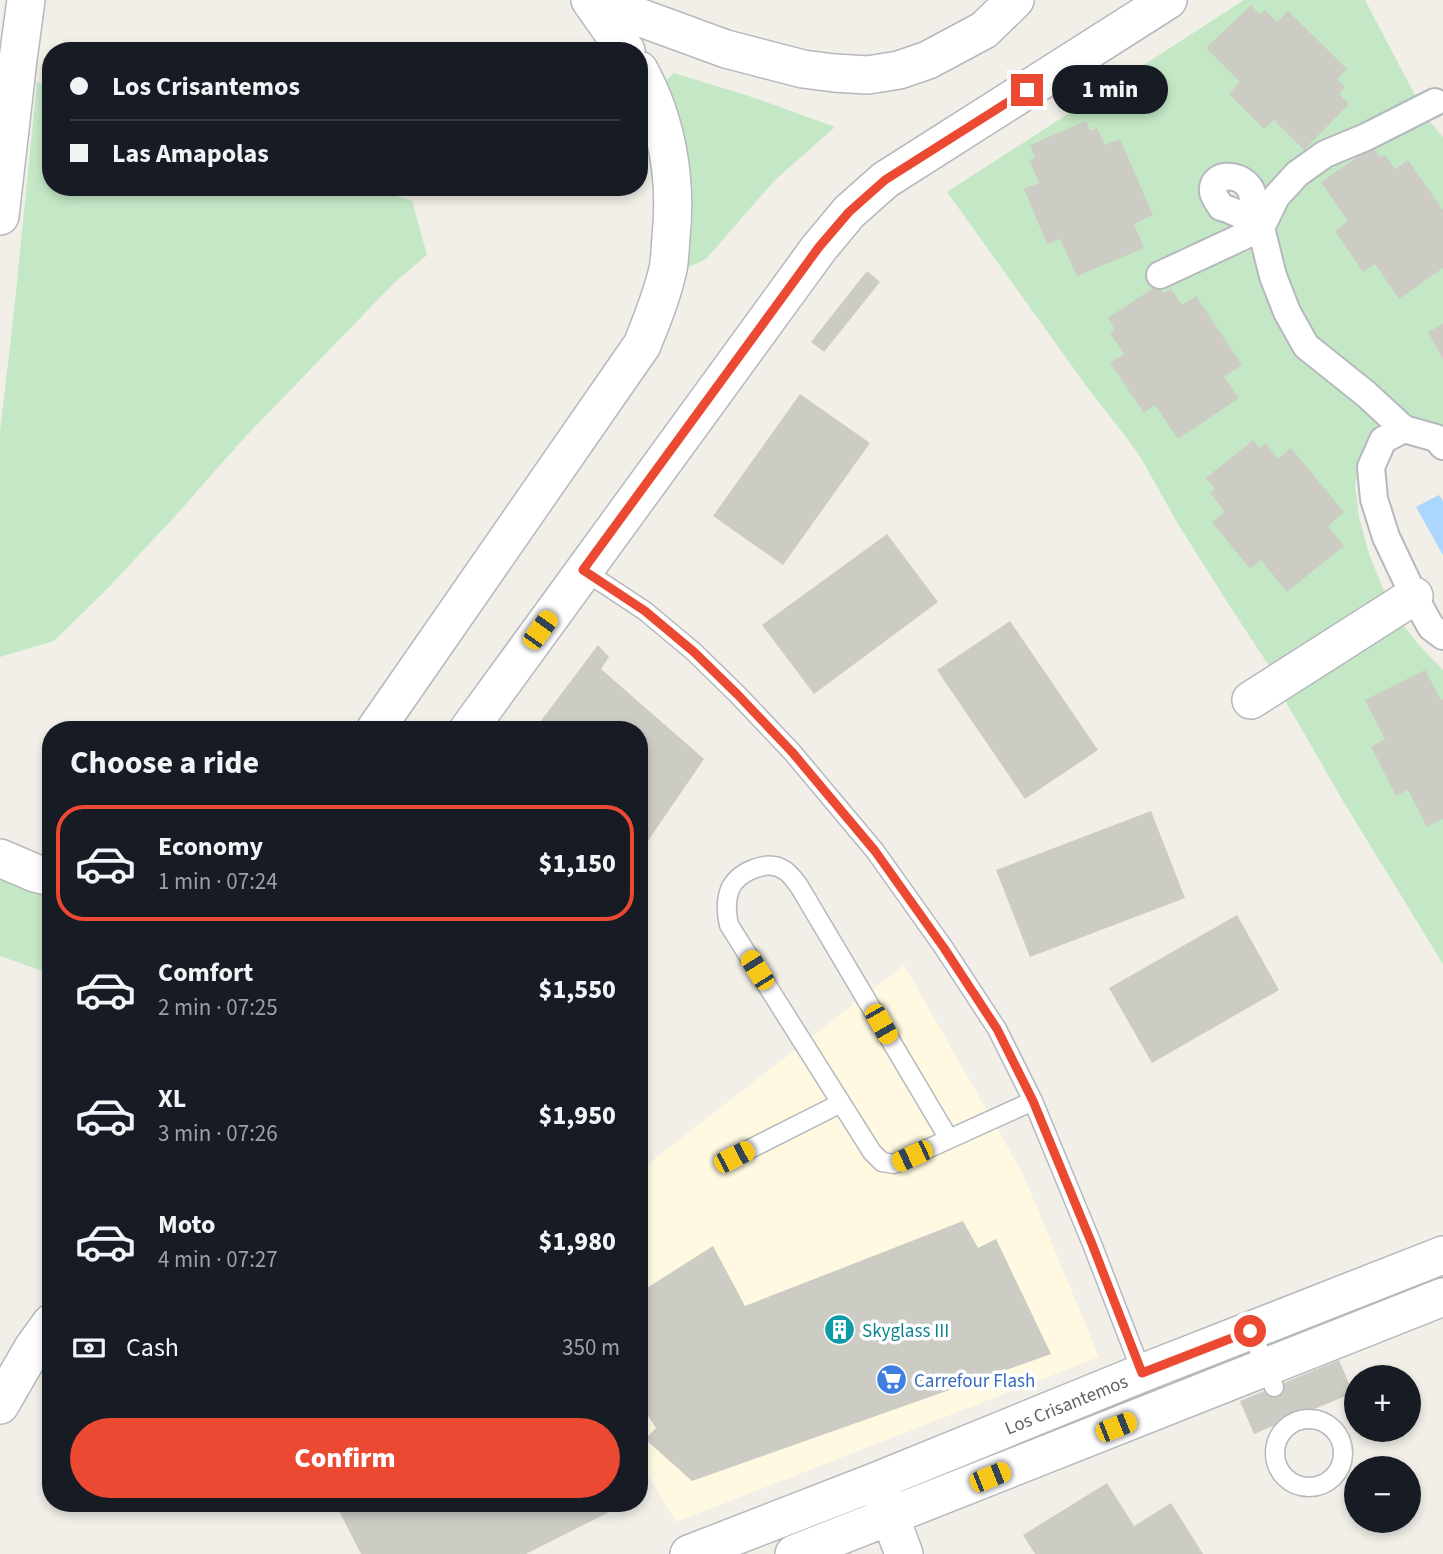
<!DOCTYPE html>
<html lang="en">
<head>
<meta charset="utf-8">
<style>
  :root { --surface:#171b24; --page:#20242c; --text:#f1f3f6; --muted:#9ea1a6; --line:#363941; --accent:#ec4933 }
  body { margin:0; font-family:"Source Sans 3",sans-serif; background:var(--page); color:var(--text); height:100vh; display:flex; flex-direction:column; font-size:26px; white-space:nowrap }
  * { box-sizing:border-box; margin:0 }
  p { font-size:23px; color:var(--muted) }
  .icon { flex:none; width:38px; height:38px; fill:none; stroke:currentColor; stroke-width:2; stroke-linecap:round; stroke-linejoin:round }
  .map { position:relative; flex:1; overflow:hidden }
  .sheet { position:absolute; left:42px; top:721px; width:606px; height:791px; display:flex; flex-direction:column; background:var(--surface); border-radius:28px; box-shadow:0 4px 10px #0003 }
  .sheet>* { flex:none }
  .banner { position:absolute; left:42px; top:42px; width:606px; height:154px; border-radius:28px; box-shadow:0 4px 10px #0003; display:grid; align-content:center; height:154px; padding:0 28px; background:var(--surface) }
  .fabs { position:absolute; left:1344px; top:1365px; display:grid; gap:14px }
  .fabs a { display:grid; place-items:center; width:77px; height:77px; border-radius:50%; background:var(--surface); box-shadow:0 4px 10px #0003; font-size:35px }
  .end { position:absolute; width:32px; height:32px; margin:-16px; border:9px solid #ec4933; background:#fff; box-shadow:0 0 0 4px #fff }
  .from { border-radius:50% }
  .bubble { position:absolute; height:49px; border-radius:24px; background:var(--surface); box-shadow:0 4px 10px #0003; font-size:23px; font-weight:800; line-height:49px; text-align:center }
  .car { position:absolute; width:21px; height:42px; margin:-21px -10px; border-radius:9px; box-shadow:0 0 5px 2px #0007; background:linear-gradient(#f5c518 24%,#345 0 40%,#f5c518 0 76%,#345 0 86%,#f5c518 0) }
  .banner b { display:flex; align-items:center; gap:24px; height:66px; font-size:26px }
  .banner b+b { border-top:2px solid var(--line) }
  .banner i { width:18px; height:18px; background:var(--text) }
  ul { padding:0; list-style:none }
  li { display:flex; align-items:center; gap:21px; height:116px; margin:0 14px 10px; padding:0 14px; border:4px solid transparent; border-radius:28px }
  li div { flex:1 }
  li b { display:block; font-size:26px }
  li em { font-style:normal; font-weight:800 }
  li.on { border-color:var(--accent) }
  li>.icon { width:63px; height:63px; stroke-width:1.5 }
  h2 { padding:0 28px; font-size:32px; line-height:84px }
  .pay { display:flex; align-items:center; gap:18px; height:77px; padding:0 28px; font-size:26px }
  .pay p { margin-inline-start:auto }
  .button { display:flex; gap:14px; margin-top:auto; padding:14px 28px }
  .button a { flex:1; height:80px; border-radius:42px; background:var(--accent); color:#fff; font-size:28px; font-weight:800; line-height:80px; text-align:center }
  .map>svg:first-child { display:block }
  .commercial { fill:#fef9e0 }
  .green { fill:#c4e8c6 }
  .water { fill:#aad6ff }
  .building { fill:#cccbc4 }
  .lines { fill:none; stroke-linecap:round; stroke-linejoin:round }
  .service-casing { stroke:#b5b8bc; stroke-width:21 }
  .pedestrian-casing { stroke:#b5b8bc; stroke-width:30 }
  .minor-casing { stroke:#b5b8bc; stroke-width:40 }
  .service { stroke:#fff; stroke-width:18 }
  .pedestrian { stroke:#fff; stroke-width:26 }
  .minor { stroke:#fff; stroke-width:37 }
  .route { stroke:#ec4933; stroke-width:9 }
  .labels { text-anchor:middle; stroke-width:7; stroke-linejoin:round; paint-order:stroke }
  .culture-label { font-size:19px; fill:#0d838f; stroke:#fff; text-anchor:start }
  .shop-label { font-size:19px; fill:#366cbe; stroke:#fff; text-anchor:start }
  .street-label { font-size:19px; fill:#5f6368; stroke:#fff }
</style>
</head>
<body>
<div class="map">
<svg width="1443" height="1554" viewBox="0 0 1443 1554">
  <rect width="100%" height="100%" fill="#f1efe8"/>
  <path class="commercial" d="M904 965 1023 1174 1099 1357 676 1522 639 1461V1171Z"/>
  <path class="green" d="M1244 0H1365L1427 118 1443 137V438L1421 428 1400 414 1380 393 1327 363 1299 332 1283 295 1268 251 1269 208 1261 197 1260 182C1237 163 1234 162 1207 172 1195 212 1203 213 1237 227L1241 238 1205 255 1162 283 1254 249 1259 269 1279 324 1293 345 1310 365 1383 418 1381 444 1364 456 1355 484 1359 517 1369 554 1387 598 1271 669 1231 608 1178 524 1141 458 1129 441 1087 387 947 192Z
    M674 73 755 98 835 127 775 180 706 259 687 268 659 87Z
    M37 82 51 89V187H368L412 201 427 255 395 282 245 437 177 514 109 587 54 641 0 657V432L14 311Z
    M1401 622 1417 643 1443 670V964L1346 806 1283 697Z
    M0 867 51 887V974L0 956Z"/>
  <path class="water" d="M1439 495 1443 501V555L1416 507Z"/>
  <path class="building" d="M1251 5 1259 14 1265 10 1277 22 1288 11 1347 69 1337 79 1345 87 1339 94 1349 104 1304 150 1274 120 1264 129 1229 94 1240 82 1206 48Z
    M1086 121 1090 131 1097 128 1105 145 1120 139 1153 215 1134 224 1144 248 1077 276 1060 239 1047 244 1024 189 1039 183 1029 160 1035 158 1030 145Z
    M1372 147 1380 157 1385 155 1395 169 1408 160 1443 210V268L1399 299 1375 264 1363 272 1335 231 1348 221 1321 182Z
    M867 271 880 282 824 352 811 342Z
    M1158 285 1164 293 1171 289 1182 305 1196 296 1242 365 1224 377 1239 398 1178 439 1155 405 1144 413 1110 363 1124 354 1110 333 1115 330 1108 318Z
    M1443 324V359L1428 332Z
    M800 394 870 443 783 565 713 516Z
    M1253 440 1260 448 1266 443 1278 459 1291 448 1344 512 1328 526 1344 546 1287 592 1261 560 1250 569 1212 522 1225 512 1210 493 1215 489 1206 478Z
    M887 534 938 602 814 694 762 625Z
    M1010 621 1098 750 1025 799 937 670Z
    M598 645 609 657 601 669 704 759 639 854V730H534Z
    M1425 670 1441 700 1443 699V819L1427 827 1408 790 1396 796 1371 747 1385 739 1365 700Z
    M1151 811 1185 898 1030 957 996 870Z
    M1237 915 1279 990 1152 1063 1109 988Z
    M963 1221 978 1248 996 1239 1051 1354 692 1481 645 1439 656 1428 639 1402V1293L713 1246 745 1306Z
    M1339 1360 1353 1393 1254 1434 1240 1401Z
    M1107 1483 1134 1526 1171 1503 1203 1554H1035L1023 1535Z
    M335 1503H615L617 1508 526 1554H361Z"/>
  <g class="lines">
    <defs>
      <path id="service" d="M583 570 645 611 694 652 738 695 792 752 875 851 944 948 997 1029 1033 1101 1092 1244 1142 1373
        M949 1139 799 886C795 881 790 873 784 870 768 859 740 871 731 887 725 900 726 912 729 925L872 1152 882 1162 894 1164 1033 1101
        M734 1157 841 1103
        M1250 1331 1267 1367 1274 1387
        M1275 1453a34 34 0 1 1 68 0a34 34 0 1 1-68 0Z"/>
      <path id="pedestrian" d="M1435 102 1366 137 1325 154 1297 174 1276 197 1261 228 1273 276 1287 312 1306 346 1366 394 1404 429 1436 438 1443 446
        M1160 275 1261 228C1258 225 1255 222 1254 219 1251 208 1256 196 1249 187 1238 172 1211 173 1213 192 1214 197 1218 202 1221 207 1233 210 1242 217 1254 219
        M1404 429 1383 440 1371 467 1374 499 1386 537 1414 596 1431 627 1443 636"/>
      <path id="minor" d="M590 0 626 51
        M592 0 726 49 803 69 834 73 868 75 899 70 928 60 984 30 1015 0
        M0 216 18 59 26 0
        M1251 700 1414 596
        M375 730 642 345C652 320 662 296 668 269 670 259 670 248 671 237 677 179 667 121 639 70
        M468 730 819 248 849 212 885 180 1168 0
        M0 858 35 873 51 877
        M0 1405 33 1348 51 1323
        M881 1492 904 1554
        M689 1554 877 1481 1142 1373 1443 1255
        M794 1554 1443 1297"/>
    </defs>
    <use href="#service" class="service-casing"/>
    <use href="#pedestrian" class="pedestrian-casing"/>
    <use href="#minor" class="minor-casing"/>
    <use href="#service" class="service"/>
    <use href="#pedestrian" class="pedestrian"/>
    <use href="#minor" class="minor"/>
  </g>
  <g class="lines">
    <path class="route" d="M1027 90 885 180 849 212 819 247 583 570 645 611 694 652 738 695 792 752 875 851 944 948 997 1029 1033 1101 1092 1244 1142 1373 1250 1331"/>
  </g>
  <defs>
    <symbol id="building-disc" viewBox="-11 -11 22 22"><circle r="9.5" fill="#0f9aa8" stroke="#fff"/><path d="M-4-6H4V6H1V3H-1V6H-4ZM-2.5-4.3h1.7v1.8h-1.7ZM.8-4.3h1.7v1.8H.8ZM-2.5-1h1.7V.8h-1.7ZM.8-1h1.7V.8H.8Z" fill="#fff"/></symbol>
    <symbol id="supermarket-disc" viewBox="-11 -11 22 22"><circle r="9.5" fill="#3f7fe0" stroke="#fff"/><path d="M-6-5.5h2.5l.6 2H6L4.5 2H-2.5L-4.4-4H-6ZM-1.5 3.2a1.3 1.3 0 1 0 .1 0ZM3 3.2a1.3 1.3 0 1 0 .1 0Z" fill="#fff"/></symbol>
  </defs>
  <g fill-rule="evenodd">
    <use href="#building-disc" x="822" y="1312" width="35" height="35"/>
    <use href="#supermarket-disc" x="874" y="1362" width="35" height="35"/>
  </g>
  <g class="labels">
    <g class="culture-label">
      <text x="862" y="1337">Skyglass III</text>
    </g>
    <g class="shop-label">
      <text x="914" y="1387">Carrefour Flash</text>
    </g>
    <g class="street-label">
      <text transform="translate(1066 1404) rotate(-22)" y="7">Los Crisantemos</text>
    </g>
  </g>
</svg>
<div class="fabs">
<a>+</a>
<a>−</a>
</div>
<i class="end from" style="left:1250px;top:1331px"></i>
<i class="end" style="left:1027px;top:90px"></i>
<div class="bubble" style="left:1052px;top:65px;width:116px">1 min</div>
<i class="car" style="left:540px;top:630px;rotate:36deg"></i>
<i class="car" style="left:757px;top:970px;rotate:328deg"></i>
<i class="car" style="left:881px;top:1024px;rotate:150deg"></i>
<i class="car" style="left:912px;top:1156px;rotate:245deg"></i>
<i class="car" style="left:734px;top:1157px;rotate:63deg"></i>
<i class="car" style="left:1116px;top:1427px;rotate:68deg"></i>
<i class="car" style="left:990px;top:1477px;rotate:68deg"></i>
<div class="banner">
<b><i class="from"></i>Los Crisantemos</b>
<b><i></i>Las Amapolas</b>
</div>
<section class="sheet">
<h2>Choose a ride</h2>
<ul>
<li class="on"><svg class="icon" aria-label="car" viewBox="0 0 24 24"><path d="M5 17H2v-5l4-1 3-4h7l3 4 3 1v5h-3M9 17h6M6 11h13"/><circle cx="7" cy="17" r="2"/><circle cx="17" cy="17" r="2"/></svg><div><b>Economy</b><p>1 min · 07:24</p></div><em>$1,150</em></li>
<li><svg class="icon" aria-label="car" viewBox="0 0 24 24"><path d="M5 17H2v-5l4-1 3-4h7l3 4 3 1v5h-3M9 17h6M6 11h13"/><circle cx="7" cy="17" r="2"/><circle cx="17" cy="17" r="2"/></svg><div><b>Comfort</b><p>2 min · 07:25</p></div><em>$1,550</em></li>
<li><svg class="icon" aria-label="car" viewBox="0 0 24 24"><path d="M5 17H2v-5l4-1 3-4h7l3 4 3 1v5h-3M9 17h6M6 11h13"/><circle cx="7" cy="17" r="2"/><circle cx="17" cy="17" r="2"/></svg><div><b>XL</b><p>3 min · 07:26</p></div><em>$1,950</em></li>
<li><svg class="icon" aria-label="car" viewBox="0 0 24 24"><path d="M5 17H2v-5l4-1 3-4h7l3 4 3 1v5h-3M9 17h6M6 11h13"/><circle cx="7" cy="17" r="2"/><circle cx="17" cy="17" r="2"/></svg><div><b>Moto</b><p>4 min · 07:27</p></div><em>$1,980</em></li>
</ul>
<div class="pay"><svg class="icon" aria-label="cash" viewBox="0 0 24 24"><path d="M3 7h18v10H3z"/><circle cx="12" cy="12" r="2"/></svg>Cash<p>350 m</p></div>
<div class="button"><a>Confirm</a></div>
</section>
</div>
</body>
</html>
